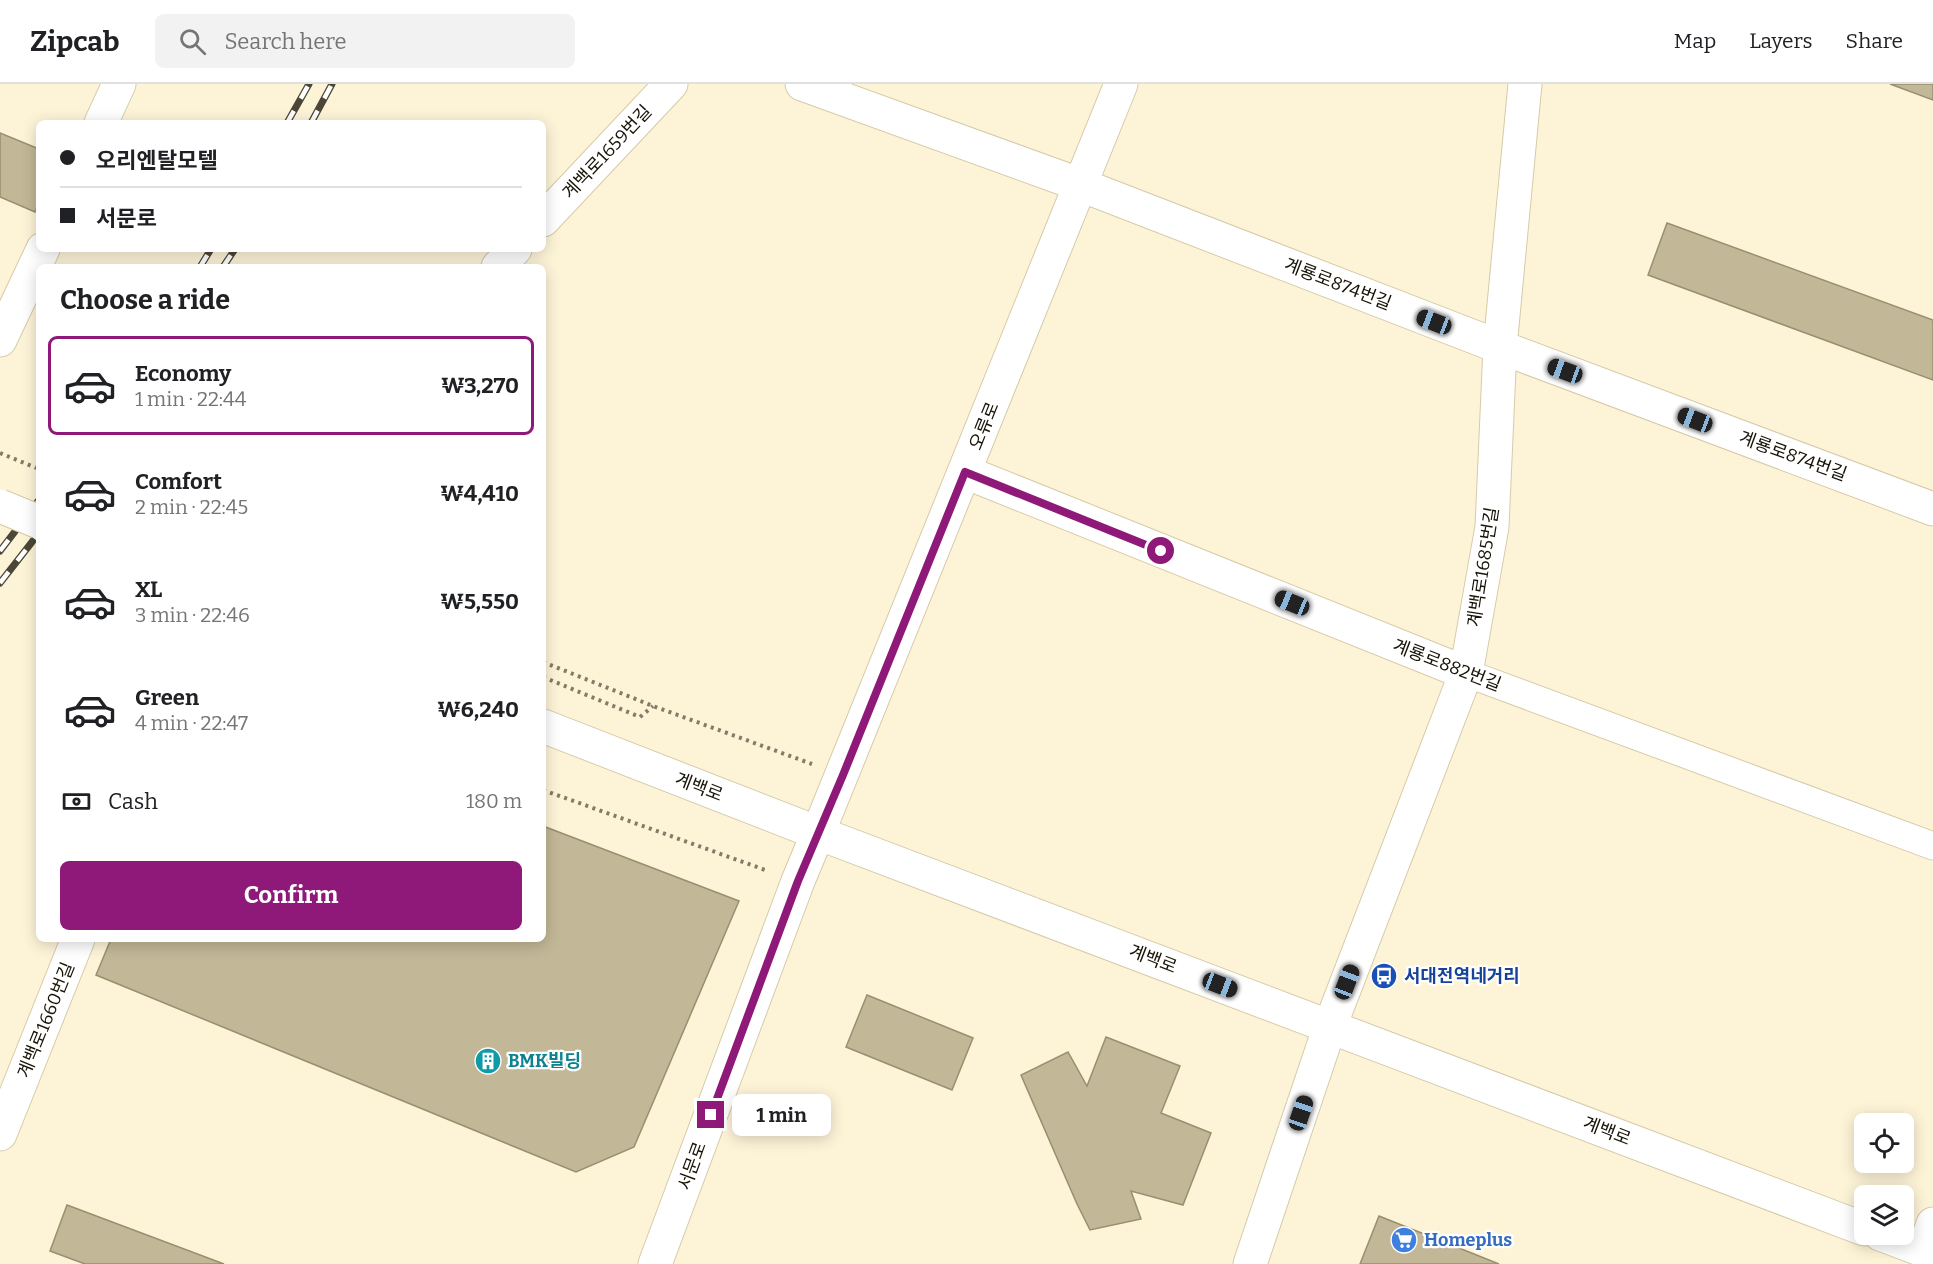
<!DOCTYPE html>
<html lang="en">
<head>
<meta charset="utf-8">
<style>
  :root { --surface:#fff; --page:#f2f2f2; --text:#202124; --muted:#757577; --line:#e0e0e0; --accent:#8f1979 }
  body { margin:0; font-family:Bitter,"Noto Sans KR",serif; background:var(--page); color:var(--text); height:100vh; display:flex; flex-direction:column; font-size:22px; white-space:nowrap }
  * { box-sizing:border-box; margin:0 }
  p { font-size:20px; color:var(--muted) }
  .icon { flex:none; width:33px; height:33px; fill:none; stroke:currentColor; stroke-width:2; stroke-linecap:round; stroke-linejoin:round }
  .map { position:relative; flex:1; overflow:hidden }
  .side { position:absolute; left:36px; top:180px; width:510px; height:678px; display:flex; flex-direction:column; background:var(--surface); border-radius:9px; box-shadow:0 3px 15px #0003 }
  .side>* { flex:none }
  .guide { position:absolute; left:36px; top:36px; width:510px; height:132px; border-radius:9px; box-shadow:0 3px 15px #0003; display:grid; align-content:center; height:132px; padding:0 24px; background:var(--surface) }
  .fabs { position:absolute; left:1854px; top:1029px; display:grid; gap:12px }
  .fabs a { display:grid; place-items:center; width:60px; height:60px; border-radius:9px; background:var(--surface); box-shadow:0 3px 15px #0003; font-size:30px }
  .end { position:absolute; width:27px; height:27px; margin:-14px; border:8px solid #8f1979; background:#fff; box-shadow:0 0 0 3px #fff }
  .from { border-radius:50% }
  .bubble { position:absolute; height:42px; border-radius:9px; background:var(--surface); box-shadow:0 3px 15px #0003; font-size:20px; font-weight:700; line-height:42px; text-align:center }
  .car { position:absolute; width:18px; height:36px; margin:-18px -9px; border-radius:8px; box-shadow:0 0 4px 2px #0007; background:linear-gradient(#222 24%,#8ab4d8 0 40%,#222 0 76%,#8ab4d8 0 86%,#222 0) }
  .guide b { display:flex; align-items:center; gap:21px; height:57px; font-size:22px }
  .guide b+b { border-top:2px solid var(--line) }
  .guide i { width:15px; height:15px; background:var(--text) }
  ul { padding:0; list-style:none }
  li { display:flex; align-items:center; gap:18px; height:99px; margin:0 12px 9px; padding:0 12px; border:3px solid transparent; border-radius:9px }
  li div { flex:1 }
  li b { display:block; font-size:22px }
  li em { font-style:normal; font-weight:700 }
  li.selected { border-color:var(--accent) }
  li>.icon { width:54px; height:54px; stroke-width:1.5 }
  h2 { padding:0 24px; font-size:27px; line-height:72px }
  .pay { display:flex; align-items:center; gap:15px; height:66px; padding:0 24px; font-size:22px }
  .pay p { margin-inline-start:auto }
  .primary-button { display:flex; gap:12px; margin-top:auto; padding:12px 24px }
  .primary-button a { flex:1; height:69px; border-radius:9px; background:var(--accent); color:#fff; font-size:24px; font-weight:700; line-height:69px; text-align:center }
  header { display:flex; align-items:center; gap:36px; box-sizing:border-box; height:84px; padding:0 30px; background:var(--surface); border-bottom:2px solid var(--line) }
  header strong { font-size:28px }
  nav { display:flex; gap:33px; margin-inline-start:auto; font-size:21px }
  .search { width:420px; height:54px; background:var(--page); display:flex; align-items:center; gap:15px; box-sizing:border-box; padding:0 21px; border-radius:9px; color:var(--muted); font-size:22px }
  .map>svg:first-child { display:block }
  .building { fill:#c2b796; stroke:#998f6e; stroke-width:1.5 }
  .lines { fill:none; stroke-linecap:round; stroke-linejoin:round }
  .pedestrian-casing { stroke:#d6caa8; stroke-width:29 }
  .minor-casing { stroke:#d6caa8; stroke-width:35 }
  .tertiary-casing { stroke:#d6caa8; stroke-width:35 }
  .secondary-casing { stroke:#d6caa8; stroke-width:35 }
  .primary-casing { stroke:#d6caa8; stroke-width:35 }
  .path { stroke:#817b68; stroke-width:4; stroke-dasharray:3 4.5; stroke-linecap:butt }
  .pedestrian { stroke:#fff; stroke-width:27 }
  .minor { stroke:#fff; stroke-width:33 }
  .tertiary { stroke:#fff; stroke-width:33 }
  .secondary { stroke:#fff; stroke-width:33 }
  .primary { stroke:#fff; stroke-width:33 }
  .rail-casing { stroke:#4c4637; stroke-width:7 }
  .rail { stroke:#fff; stroke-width:4.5; stroke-dasharray:14; stroke-linecap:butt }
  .primary-bridge-casing { stroke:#d6caa8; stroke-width:35; stroke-linecap:butt }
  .primary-bridge { stroke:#fff; stroke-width:33 }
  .route { stroke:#8f1979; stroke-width:8 }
  .labels { text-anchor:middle; stroke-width:4.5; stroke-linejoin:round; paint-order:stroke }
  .street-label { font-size:18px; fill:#171307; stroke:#fff }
  .transit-label { font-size:18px; font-weight:bold; fill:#164399; stroke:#fff; text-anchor:start }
  .culture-label { font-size:18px; font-weight:bold; fill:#0d838f; stroke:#fff; text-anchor:start }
  .shop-label { font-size:18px; font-weight:bold; fill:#366cbe; stroke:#fff; text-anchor:start }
</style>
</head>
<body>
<header>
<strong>Zipcab</strong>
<div class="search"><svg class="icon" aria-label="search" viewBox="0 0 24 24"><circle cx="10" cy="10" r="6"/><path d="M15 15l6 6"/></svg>Search here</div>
<nav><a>Map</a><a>Layers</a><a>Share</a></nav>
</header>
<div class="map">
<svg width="1933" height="1180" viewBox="0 0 1933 1180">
  <rect width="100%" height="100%" fill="#fdf4d8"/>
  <path class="building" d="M1890 0H1933V16Z
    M0 49 39 65V118L35 128 0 113Z
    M1667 139 1933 236V296L1648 191Z
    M543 742 739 817 634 1063 576 1088 96 891 111 855H543Z
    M867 911 973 954 952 1006 846 963Z
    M1106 953 1180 982 1161 1029 1211 1049 1183 1121 1131 1107 1141 1135 1090 1146 1077 1120 1021 991 1068 968 1087 1002Z
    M67 1121 224 1180H85L50 1167Z
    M1379 1132 1499 1180H1360Z"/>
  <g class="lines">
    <defs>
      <path id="pedestrian" d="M1466 589 1933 762"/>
      <path id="minor" d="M802 0 1081 101 1500 263 1933 425
        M101 39 119 0
        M543 136 671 0
        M498 183 515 165
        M0 256 43 165
        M965 388 1466 589
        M0 1050 78 855
        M1923 1167 1933 1140
        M1250 1180 1330 942 1466 589 1492 443 1500 263 1525 0"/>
      <path id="tertiary" d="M818 749 1121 0"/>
      <path id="secondary" d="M655 1180 798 797 818 749"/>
      <path id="primary" d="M543 642 818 749 1864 1145
        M1880 1150 1933 1170"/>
    </defs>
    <use href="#pedestrian" class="pedestrian-casing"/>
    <use href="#minor" class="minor-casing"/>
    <use href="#tertiary" class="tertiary-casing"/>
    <use href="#secondary" class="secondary-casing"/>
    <use href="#primary" class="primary-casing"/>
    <path class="path" d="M0 369 39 385
      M543 578 653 622 812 680
      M543 593 640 633 653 622
      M543 706 768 787"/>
    <use href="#pedestrian" class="pedestrian"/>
    <use href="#minor" class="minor"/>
    <use href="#tertiary" class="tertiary"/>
    <use href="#secondary" class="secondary"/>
    <use href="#primary" class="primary"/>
    <defs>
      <path id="rail" d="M287 39 309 0
        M311 39 332 0
        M200 183 211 165
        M223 183 235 165
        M0 467 39 416
        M0 499 39 449"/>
    </defs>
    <use href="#rail" class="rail-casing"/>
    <use href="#rail" class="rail"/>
    <defs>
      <path id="primary-bridge" d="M0 422 39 438"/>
    </defs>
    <use href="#primary-bridge" class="primary-bridge-casing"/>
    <use href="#primary-bridge" class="primary-bridge"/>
  </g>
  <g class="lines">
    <path class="route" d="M711 1031 798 797 843 691 965 388 1161 467"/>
  </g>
  <defs>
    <symbol id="bus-disc" viewBox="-11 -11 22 22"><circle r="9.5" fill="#1a4fb4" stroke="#fff"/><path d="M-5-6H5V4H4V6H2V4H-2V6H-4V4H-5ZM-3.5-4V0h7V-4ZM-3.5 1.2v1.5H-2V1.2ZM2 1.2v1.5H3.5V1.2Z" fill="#fff"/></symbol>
    <symbol id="building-disc" viewBox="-11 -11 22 22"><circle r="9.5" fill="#0f9aa8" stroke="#fff"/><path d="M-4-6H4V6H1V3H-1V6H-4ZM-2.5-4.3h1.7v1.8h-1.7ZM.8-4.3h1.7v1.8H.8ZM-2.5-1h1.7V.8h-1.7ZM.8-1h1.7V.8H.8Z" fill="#fff"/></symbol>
    <symbol id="supermarket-disc" viewBox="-11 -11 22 22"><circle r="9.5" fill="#3f7fe0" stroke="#fff"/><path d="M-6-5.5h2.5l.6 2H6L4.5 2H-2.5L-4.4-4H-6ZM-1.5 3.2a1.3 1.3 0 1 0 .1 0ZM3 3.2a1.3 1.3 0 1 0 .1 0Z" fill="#fff"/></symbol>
  </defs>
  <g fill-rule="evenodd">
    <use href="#bus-disc" x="1369" y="877" width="30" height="30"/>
    <use href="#building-disc" x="473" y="962" width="30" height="30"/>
    <use href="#supermarket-disc" x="1389" y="1141" width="30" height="30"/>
  </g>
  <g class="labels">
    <g class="street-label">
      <text transform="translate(607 68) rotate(-47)" y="6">계백로1659번길</text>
      <text transform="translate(1338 200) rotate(21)" y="6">계룡로874번길</text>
      <text transform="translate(984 342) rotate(-68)" y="6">오류로</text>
      <text transform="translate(1793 372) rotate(20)" y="6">계룡로874번길</text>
      <text transform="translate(1483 483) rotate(-81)" y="6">계백로1685번길</text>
      <text transform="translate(1447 581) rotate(21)" y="6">계룡로882번길</text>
      <text transform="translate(699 703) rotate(21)" y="6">계백로</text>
      <text transform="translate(1153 875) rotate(21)" y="6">계백로</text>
      <text transform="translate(46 936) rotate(-68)" y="6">계백로1660번길</text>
      <text transform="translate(1607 1047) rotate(21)" y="6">계백로</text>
      <text transform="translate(692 1082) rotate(-70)" y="6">서문로</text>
    </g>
    <g class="transit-label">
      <text x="1404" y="898">서대전역네거리</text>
    </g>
    <g class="culture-label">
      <text x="508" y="983">BMK빌딩</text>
    </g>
    <g class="shop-label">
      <text x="1424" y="1162">Homeplus</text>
    </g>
  </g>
</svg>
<div class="fabs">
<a><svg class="icon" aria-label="locate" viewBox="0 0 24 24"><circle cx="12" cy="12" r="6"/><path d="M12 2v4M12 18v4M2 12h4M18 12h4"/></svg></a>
<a><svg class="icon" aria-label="layers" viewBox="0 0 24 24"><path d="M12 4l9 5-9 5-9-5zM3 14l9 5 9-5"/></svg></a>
</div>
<i class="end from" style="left:1161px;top:467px"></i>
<i class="end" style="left:711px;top:1031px"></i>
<div class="bubble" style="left:732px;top:1010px;width:99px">1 min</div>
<i class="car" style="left:1434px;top:238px;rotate:291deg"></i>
<i class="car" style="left:1565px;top:287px;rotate:290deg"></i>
<i class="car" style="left:1695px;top:336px;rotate:291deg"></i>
<i class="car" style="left:1292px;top:519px;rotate:292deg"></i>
<i class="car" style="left:1347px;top:898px;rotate:21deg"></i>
<i class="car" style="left:1220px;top:901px;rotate:111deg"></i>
<i class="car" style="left:1301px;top:1029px;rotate:19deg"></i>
<div class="guide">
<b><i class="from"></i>오리엔탈모텔</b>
<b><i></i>서문로</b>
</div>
<section class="side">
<h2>Choose a ride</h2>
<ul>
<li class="selected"><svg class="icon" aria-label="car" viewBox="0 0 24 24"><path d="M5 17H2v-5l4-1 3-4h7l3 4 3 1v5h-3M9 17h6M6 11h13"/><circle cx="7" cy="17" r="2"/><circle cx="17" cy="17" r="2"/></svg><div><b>Economy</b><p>1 min · 22:44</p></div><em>₩3,270</em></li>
<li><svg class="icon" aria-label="car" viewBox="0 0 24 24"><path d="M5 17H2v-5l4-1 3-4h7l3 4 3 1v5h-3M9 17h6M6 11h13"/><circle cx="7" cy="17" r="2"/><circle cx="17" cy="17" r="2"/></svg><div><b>Comfort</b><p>2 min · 22:45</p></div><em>₩4,410</em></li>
<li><svg class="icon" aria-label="car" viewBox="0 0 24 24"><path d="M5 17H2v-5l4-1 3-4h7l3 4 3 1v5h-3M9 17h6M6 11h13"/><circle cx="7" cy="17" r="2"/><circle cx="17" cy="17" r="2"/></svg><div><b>XL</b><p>3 min · 22:46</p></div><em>₩5,550</em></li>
<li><svg class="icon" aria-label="car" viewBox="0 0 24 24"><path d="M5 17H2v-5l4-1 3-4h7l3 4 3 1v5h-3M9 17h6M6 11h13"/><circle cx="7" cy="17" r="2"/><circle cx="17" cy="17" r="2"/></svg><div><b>Green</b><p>4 min · 22:47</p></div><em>₩6,240</em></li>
</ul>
<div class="pay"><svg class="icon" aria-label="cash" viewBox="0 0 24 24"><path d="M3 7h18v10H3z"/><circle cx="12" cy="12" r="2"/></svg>Cash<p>180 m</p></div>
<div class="primary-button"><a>Confirm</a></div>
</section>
</div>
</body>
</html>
